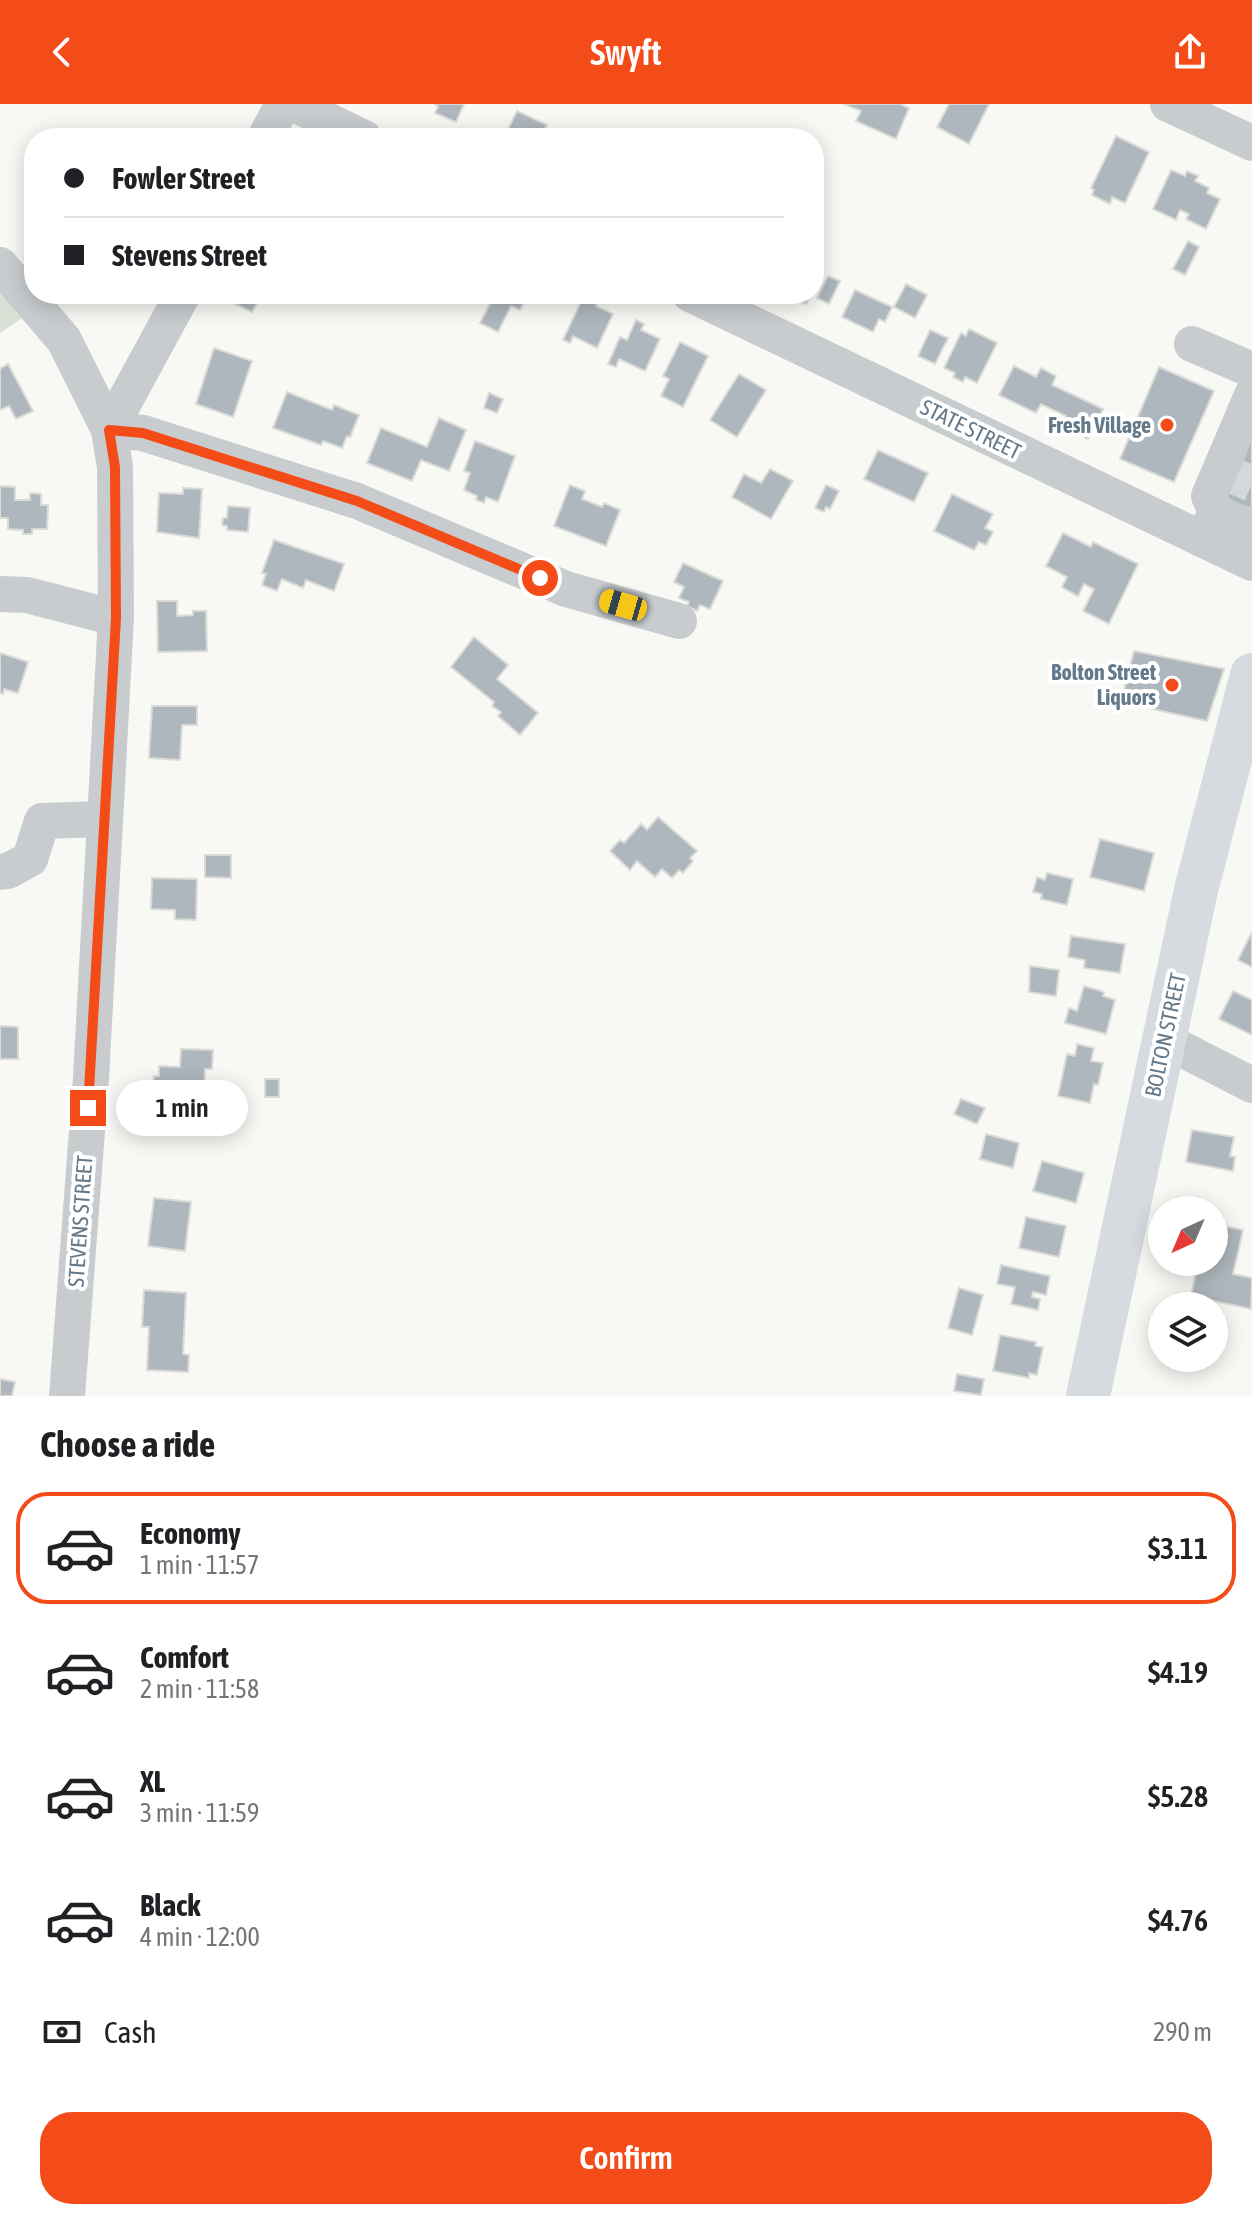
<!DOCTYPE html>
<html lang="en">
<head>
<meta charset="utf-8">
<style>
  :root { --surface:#fff; --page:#f2f2f2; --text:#202124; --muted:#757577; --line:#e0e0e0; --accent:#f44c19 }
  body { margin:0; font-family:"Asap Condensed",sans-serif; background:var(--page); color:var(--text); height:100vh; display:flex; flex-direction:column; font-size:30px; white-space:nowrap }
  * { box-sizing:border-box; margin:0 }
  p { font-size:26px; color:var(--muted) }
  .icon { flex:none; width:44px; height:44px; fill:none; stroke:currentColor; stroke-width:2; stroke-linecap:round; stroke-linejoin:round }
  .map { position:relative; height:1292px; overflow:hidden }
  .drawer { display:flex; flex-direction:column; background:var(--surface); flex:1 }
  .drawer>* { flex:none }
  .hud { position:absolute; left:24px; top:24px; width:800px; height:176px; border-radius:32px; box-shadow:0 4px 20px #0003; display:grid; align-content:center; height:176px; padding:0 40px; background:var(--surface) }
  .needle { width:52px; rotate:224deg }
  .fabs { position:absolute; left:1148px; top:1092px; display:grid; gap:16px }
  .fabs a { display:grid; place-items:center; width:80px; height:80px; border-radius:50%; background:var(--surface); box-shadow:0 4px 20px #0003; font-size:40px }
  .end { position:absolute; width:36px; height:36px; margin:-18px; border:10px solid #f44c19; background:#fff; box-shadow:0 0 0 4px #fff }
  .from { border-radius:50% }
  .bubble { position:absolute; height:56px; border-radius:28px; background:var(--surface); box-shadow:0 4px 20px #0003; font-size:26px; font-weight:600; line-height:56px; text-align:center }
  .car { position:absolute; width:24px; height:48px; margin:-24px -12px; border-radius:10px; box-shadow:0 0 6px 2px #0007; background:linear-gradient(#f5c518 24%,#345 0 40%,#f5c518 0 76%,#345 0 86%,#f5c518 0) }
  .hud b { display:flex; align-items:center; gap:28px; height:76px; font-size:30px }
  .hud b+b { border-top:2px solid var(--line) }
  .hud i { width:20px; height:20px; background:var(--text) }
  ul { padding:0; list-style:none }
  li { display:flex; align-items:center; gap:24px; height:112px; margin:0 16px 12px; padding:0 24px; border:4px solid transparent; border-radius:32px }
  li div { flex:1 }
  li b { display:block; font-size:30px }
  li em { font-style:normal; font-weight:600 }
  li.current { border-color:var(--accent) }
  li>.icon { width:72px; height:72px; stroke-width:1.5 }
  h2 { padding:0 40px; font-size:36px; line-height:96px }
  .pay { display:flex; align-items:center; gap:20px; height:88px; padding:0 40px; font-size:30px }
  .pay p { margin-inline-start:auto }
  .button { display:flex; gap:16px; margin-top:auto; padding:16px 40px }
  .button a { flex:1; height:92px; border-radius:32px; background:var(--accent); color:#fff; font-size:32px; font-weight:600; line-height:92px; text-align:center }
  header { display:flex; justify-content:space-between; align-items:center; height:104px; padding:0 40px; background:var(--accent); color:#fff; font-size:36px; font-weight:600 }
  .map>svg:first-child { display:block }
  .green { fill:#d9e1d6 }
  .building { fill:#aeb7bd; stroke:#dadad7; stroke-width:2 }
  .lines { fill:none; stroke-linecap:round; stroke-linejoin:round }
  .minor-tunnel { stroke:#d3d8da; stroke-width:36; stroke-dasharray:36 18; stroke-linecap:butt }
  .minor { stroke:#c8cccf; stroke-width:36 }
  .major { stroke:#d6dbdf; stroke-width:44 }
  .route { stroke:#f44c19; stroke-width:10 }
  .poi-dot { fill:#f44c19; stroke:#fff; stroke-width:3 }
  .labels { text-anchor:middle; stroke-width:8; stroke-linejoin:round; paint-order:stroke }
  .poi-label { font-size:22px; font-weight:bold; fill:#647989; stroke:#fff; text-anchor:end }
  .street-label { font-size:22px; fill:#647989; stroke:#fff }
</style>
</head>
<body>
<header><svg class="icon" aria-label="back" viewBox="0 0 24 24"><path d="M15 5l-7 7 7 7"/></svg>Swyft<svg class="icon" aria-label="share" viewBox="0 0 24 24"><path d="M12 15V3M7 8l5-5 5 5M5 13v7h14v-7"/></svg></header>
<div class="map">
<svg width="1252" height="1292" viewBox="0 0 1252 1292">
  <rect width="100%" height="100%" fill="#f8f8f5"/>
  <path class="green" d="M0 182 27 211 0 229Z"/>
  <path class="building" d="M464 0 456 18 435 9 438 3 435 0Z
    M844 0H900L909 4 896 35 856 17 861 7Z
    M949 0H989L969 40 937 23Z
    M517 7 547 21 543 29 551 34H504Z
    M1116 32 1149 48 1125 99 1112 93 1110 100 1092 91 1094 86 1091 84Z
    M1171 66 1185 72 1187 67 1198 72 1195 77 1209 84 1207 89 1220 95 1206 125 1186 115 1189 110 1180 106 1176 116 1153 105Z
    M1188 137 1199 143 1185 171 1173 165Z
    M828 172 840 177 829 200 817 194Z
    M906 180 927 191 915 214 894 203Z
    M855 186 892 203 885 218 879 215 873 228 842 213Z
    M225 190H262L252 208 223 194Z
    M495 190H528L520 206 511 202 498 228 480 219Z
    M786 190H811L806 200Z
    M584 191 598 198 596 202 613 210 597 244 573 232 570 239 563 236Z
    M636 216 644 220 641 226 660 235 645 267 619 255 616 263 608 260 620 233 627 236Z
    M969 225 997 239 977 279 965 273 963 278 953 273 955 269 944 264 961 229 966 232Z
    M930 226 948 234 935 260 918 252Z
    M680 238 708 252 683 303 661 292 669 275 663 272Z
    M214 244 252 257 233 313 196 300Z
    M8 260 33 307 16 315 9 302 0 306V265Z
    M1014 262 1036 273 1041 264 1056 272 1052 281 1103 305 1088 335 1061 322 1066 312 1041 300 1036 309 999 291Z
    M1159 263 1214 287 1174 378 1120 355Z
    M739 270 766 286 737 333 710 316Z
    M287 288 332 306 334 301 359 311 350 333 347 332 342 344 323 337 321 341 273 324Z
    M489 289 503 295 497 309 484 304Z
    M439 314 466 326 449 367 421 356 412 377 367 359 381 324 427 343Z
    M1252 322V412L1220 401Z
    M475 337 515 352 498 398 486 393 484 399 476 396 477 392 464 386 470 369 464 367Z
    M878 346 928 369 914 398 864 375Z
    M770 365 793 377 771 415 732 393 744 370 761 379Z
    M570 381 585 387 582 395 602 403 604 399 620 406 606 442 554 422Z
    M826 381 839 387 830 405 826 403 824 408 815 404Z
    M0 382 15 383V396H30V389L41 390V401H48L47 425H32V430H23V426L8 425V414H0Z
    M183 384 202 385 199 434 157 428 159 389 183 390Z
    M952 390 993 410 985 424 993 428 986 441 979 438 974 446 934 427Z
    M228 402 250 404 248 428 227 426V422L222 421 223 414H227Z
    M1063 429 1091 443 1093 438 1138 460 1109 520 1083 507 1094 485 1084 480 1078 492 1062 483 1067 473 1046 462Z
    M274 436 344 460 334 487 306 476 303 484 282 475 277 487 262 481 266 470 262 469Z
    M683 459 723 477 710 505 700 501 697 507 687 502 689 498 679 494 684 483 674 478Z
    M157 497H177V512L193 511V507H206L207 547 158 548Z
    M474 533 508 561 497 575 538 609 520 631 498 612 501 608 492 602 494 598 451 563Z
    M1134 547 1224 565 1207 617 1121 598Z
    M0 549 28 558 18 589 4 585 3 590 0 589Z
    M152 602H197V621H182L180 656 149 654Z
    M658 713 697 747 690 754 693 757 683 769 679 766 672 774 662 765 655 773 637 757 630 766 610 747 620 736 624 739 641 720 647 726Z
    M1100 735 1154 749 1144 787 1090 773Z
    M205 751H231V774L205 773Z
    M1047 769 1073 775 1067 801 1041 795 1042 790 1033 788 1037 773 1045 776Z
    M152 774 197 775 196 816 175 815V806L151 805Z
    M1252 828V863L1238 856Z
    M1071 832 1125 840 1120 869 1084 864 1085 856 1068 853Z
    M1030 862 1059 866 1056 892 1029 888Z
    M1084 882 1104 888 1103 892 1115 896 1106 930 1065 919 1069 904 1077 907Z
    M1233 887 1252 896V931L1219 915Z
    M0 922 18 923V955H0Z
    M1077 940 1094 944 1091 957 1103 959 1098 981 1094 980 1090 999 1058 992 1067 950 1075 952Z
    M181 945 213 946 212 965H205L204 990 189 989 188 1009 157 1008 159 980H153L154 972H159V962L180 963Z
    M265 975H279V993H265Z
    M961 995 985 1004 977 1020 954 1010Z
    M1192 1026 1234 1033 1230 1052 1235 1053 1233 1067 1186 1058Z
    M986 1030 1019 1039 1013 1064 980 1055Z
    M1042 1057 1084 1069 1076 1099 1033 1087Z
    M154 1094 191 1098 185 1147 148 1142Z
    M1026 1113 1066 1122 1059 1153 1019 1144Z
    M1214 1120 1243 1126 1233 1170 1252 1174 1251 1205 1191 1192 1198 1158H1214Z
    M1001 1161 1050 1172 1046 1191 1033 1188 1032 1193 1040 1195 1038 1206 1011 1200 1015 1183 997 1180Z
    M959 1184 983 1191 972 1231 948 1224Z
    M144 1186 186 1189 183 1250 189 1251 188 1268 147 1266 149 1223H142Z
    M1000 1231 1036 1238 1035 1242 1043 1243 1037 1271 1029 1269V1274L993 1267Z
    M957 1270 984 1275 981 1291 954 1287Z
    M0 1275 15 1278 12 1292H0Z"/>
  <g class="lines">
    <path class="minor-tunnel" d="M1232 371 1252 380"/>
    <path class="minor" d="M294 0 364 34
      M1168 0 1252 39
      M265 34 283 0
      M0 161 64 236 109 326 115 363 116 514 91 974 67 1292
      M183 190 109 326 143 329 357 397 566 485 679 517
      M690 190 1252 459
      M1192 240 1252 266
      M1216 408 1239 419 1252 421
      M1203 436 1216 408 1209 392 1252 291
      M0 490 27 491 116 514
      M0 768 8 767 30 755 42 717 104 715
      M1164 936 1252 981"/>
    <path class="major" d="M1088 1292 1196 786 1252 571"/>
  </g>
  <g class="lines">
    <path class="route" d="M88 1004 116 514 115 363 109 326 143 329 357 397 540 474"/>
  </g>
  <g class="poi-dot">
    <circle cx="1167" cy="321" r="8"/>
    <circle cx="1172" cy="581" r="8"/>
  </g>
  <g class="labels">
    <g class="poi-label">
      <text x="1151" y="329">Fresh Village</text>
      <text x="1156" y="576">Bolton Street<tspan x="1156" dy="25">Liquors</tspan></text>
    </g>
    <g class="street-label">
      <text transform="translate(971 325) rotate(26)" y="8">STATE STREET</text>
      <text transform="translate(1165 931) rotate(-78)" y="8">BOLTON STREET</text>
      <text transform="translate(80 1117) rotate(-86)" y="8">STEVENS STREET</text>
    </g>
  </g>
</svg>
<div class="fabs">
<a><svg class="needle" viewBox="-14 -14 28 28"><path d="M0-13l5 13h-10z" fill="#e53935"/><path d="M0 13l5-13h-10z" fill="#757577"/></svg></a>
<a><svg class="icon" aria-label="layers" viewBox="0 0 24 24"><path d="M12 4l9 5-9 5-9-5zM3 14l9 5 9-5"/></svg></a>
</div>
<i class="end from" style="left:540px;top:474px"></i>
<i class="end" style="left:88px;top:1004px"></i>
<div class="bubble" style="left:116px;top:976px;width:132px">1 min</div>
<i class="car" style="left:623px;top:501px;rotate:286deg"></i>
<div class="hud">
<b><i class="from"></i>Fowler Street</b>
<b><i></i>Stevens Street</b>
</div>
</div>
<section class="drawer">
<h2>Choose a ride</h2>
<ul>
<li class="current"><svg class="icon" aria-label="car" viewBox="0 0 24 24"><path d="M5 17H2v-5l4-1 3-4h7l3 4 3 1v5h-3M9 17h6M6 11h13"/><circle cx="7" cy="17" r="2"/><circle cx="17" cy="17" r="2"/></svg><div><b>Economy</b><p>1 min · 11:57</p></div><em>$3.11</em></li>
<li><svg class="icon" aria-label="car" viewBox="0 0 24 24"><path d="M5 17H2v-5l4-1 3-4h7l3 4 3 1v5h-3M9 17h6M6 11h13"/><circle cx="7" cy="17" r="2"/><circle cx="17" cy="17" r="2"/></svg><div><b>Comfort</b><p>2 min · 11:58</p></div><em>$4.19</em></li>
<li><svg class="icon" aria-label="car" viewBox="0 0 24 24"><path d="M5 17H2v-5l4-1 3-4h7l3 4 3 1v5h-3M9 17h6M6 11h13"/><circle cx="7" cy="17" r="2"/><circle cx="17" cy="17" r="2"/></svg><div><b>XL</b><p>3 min · 11:59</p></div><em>$5.28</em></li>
<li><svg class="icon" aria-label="car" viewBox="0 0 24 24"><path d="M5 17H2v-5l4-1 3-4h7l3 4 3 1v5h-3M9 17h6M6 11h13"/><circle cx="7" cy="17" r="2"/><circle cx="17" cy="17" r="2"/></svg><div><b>Black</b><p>4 min · 12:00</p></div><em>$4.76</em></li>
</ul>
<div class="pay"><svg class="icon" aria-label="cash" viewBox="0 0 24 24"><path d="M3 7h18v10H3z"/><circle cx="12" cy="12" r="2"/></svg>Cash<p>290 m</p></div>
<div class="button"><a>Confirm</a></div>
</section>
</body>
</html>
